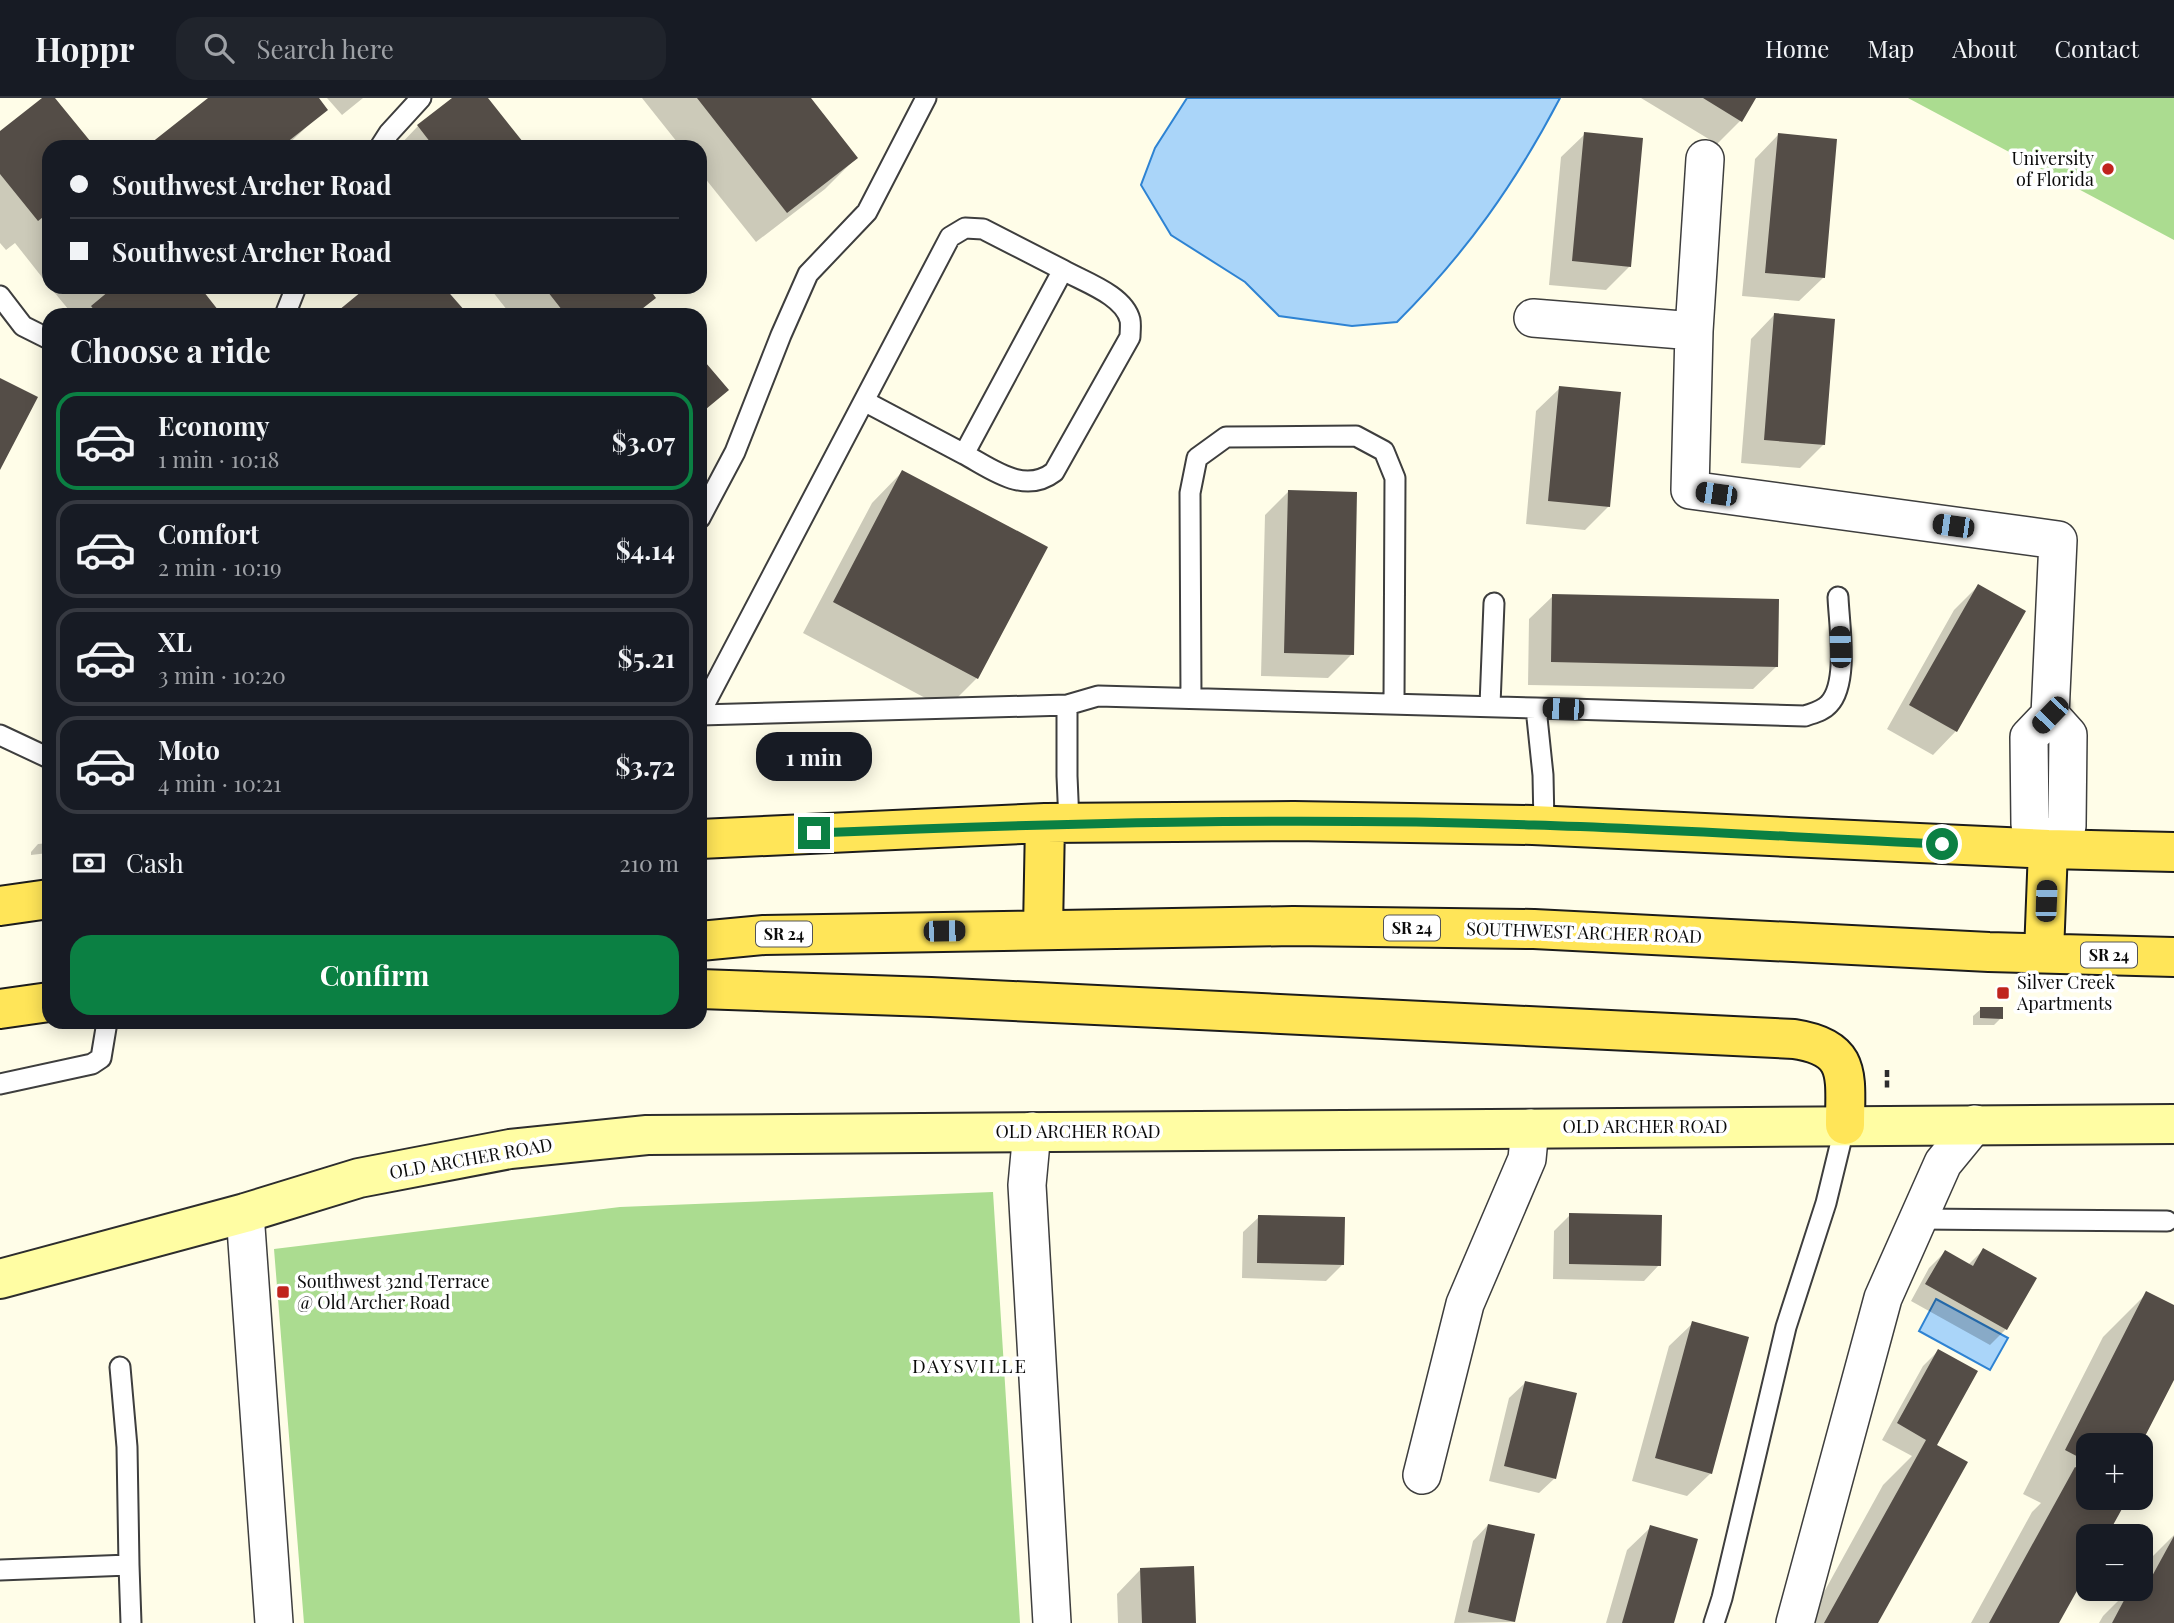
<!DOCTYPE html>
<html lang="en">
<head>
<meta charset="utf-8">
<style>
  :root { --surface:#171b24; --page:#20242c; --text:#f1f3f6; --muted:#9ea1a6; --line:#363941; --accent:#0b8043 }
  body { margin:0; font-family:"Playfair Display",serif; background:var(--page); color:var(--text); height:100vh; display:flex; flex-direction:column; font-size:26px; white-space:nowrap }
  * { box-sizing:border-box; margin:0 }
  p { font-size:23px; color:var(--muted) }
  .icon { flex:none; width:38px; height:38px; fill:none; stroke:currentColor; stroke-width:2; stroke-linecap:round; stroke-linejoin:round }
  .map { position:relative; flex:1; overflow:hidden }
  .side { position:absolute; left:42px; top:210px; width:665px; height:721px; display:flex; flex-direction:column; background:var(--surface); border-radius:21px; box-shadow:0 4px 18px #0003 }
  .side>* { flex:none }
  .guide { position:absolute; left:42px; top:42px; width:665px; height:154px; border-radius:21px; box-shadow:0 4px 18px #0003; display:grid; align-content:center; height:154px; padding:0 28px; background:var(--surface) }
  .controls { position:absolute; left:2076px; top:1335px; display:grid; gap:14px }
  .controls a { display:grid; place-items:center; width:77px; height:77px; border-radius:14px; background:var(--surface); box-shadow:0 4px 18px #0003; font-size:35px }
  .end { position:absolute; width:32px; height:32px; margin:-16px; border:9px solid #0b8043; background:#fff; box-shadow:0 0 0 4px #fff }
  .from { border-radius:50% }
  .bubble { position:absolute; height:49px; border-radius:21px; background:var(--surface); box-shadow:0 4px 18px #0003; font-size:23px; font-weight:700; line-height:49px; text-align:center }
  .car { position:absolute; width:21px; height:42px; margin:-21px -10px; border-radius:9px; box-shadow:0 0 5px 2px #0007; background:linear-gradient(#222 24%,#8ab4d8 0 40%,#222 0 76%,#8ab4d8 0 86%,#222 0) }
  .guide b { display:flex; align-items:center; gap:24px; height:66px; font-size:26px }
  .guide b+b { border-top:2px solid var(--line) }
  .guide i { width:18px; height:18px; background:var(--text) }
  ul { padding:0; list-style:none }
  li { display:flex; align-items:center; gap:21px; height:98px; margin:0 14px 10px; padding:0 14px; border:4px solid var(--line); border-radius:21px }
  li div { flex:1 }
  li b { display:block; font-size:26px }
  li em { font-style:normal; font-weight:700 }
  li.on { border-color:var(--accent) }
  li>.icon { width:63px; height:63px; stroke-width:1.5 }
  h2 { padding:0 28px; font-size:32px; line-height:84px }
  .pay { display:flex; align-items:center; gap:18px; height:77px; padding:0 28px; font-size:26px }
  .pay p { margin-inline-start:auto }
  .button { display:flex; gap:14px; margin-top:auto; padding:14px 28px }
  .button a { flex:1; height:80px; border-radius:21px; background:var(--accent); color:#fff; font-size:28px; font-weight:700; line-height:80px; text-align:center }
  header { display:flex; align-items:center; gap:42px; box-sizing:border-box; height:98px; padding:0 35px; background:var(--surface); border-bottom:2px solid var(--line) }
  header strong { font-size:33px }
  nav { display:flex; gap:38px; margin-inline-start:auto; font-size:24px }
  .search { width:490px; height:63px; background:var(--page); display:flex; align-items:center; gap:18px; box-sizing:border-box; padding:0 24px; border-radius:21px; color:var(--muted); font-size:26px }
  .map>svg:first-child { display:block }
  .forest { fill:#abdc90 }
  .water { fill:#aad5f9; stroke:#2e83d3; stroke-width:2 }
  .shadow { fill:#0003 }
  .building { fill:#544d47 }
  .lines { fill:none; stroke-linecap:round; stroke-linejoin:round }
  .lane-casing { stroke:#3e3e3e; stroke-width:23 }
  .street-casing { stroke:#3e3e3e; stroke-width:40 }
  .secondary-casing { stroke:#2d2d2d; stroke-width:42 }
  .primary-casing { stroke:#1c1c1c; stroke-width:42 }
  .path { stroke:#2d2d2d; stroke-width:4.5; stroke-dasharray:7 3.5; stroke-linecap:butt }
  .lane { stroke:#fff; stroke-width:19 }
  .street { stroke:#fff; stroke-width:37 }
  .secondary { stroke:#fffda3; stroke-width:38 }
  .primary { stroke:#ffe558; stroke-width:38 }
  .route { stroke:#0b8043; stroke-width:9 }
  .poi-dot { fill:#c0241d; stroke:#fff; stroke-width:2.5 }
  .labels { text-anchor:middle; stroke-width:7; stroke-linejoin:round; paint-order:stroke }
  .shield { fill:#fff; stroke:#545454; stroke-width:2 }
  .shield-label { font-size:16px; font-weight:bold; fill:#0b0b0b }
  .poi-label { font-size:18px; fill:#0b0b0b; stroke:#fff; text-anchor:start }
  .street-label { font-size:18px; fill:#0b0b0b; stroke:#fff }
  .neighbourhood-label { font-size:19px; letter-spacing:2px; fill:#0b0b0b; stroke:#fff }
</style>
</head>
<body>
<header>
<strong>Hoppr</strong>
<div class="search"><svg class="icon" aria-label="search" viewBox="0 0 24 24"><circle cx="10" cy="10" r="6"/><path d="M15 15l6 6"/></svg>Search here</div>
<nav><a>Home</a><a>Map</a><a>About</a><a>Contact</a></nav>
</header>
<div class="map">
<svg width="2174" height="1525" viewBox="0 0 2174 1525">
  <rect width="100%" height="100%" fill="#fffde8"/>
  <path class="forest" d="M1908 0H2174V142Z
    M993 1094 1020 1525H304L274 1151 620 1109Z"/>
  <path class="water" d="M1187 0H1560C1515 86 1466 155 1397 224L1352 228 1279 218 1245 184 1171 137 1141 87 1155 50Z
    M1936 1201 2008 1240 1990 1272 1919 1233Z"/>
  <path class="shadow" d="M45 0H53L92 49H49V188L15 145 6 152 0 145V36Z
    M211 0H317L326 11 285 49H149Z
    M327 0H363L342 17Z
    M455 0H486L524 49H398L418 28Z
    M642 0H809L856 60 825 91 756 144 700 74V49H681Z
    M1641 0H1754L1740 23 1717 46Z
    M1585 36 1629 169 1606 192 1549 187 1561 59Z
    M1778 37 1823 180 1799 203 1742 198 1755 61Z
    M50 189H198L220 217H73Z
    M489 189H645L654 200 636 217H511Z
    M1774 217 1824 346 1800 370 1741 365 1751 241Z
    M1560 290 1609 408 1585 432 1526 426 1536 313Z
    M902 374 977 580 946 611 803 535 872 405Z
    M1288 394 1352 556 1328 580 1261 578 1265 417Z
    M1978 488 1956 633 1933 657 1887 631 1954 512Z
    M1553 498 1777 568 1753 591 1528 587 1529 521Z
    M49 745 48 755 31 757V754L38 746Z
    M1981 911 2001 920 1994 927H1973V918Z
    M1570 1117 1659 1167 1644 1183 1553 1181 1554 1133Z
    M1259 1119 1342 1167 1326 1183 1242 1180 1243 1134Z
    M1983 1152 2006 1231 1990 1247 1911 1203 1929 1170 1945 1154 1968 1167Z
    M2147 1195 2174 1209V1278L2088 1348V1400H2126L2105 1438H2088L2057 1525H1971L2032 1414 2041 1405 2023 1396 2103 1239Z
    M1693 1225 1711 1375 1687 1398 1632 1383 1669 1248Z
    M1938 1253 1936 1346 1876 1525H1807L1883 1387 1912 1358 1882 1342 1923 1268Z
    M1525 1285 1555 1380 1539 1395 1489 1383 1509 1300Z
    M1488 1427 1514 1524 1454 1525 1473 1443Z
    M1651 1429 1672 1525H1606L1627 1452Z
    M2174 1437V1525H2099L2103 1518 2130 1491H2140V1477L2148 1463Z
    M1140 1472 1195 1525H1118L1117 1496Z"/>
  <path class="building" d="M42 0H55L95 49H49V119L47 116 38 123 0 76V33Z
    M208 0H319L328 12 281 49H146Z
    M452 0H488L527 49H434L417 27Z
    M697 0H811L858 60 787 115Z
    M1703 0H1756L1742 24Z
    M1584 34 1643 40 1631 169 1572 163Z
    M1778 35 1837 41 1825 180 1765 175Z
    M105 189H200L222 217H98L91 208 109 193Z
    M367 189H444L465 213 460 217H333Z
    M544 189H648L656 200 634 217H566Z
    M1774 215 1835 221 1825 347 1764 342Z
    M700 258 729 292 700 316Z
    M0 280 38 299 0 372Z
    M1559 288 1621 294 1610 409 1548 403Z
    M902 372 1048 449 978 581 833 504Z
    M1288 392 1357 394 1354 557 1284 555Z
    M1978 486 2026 513 1957 634 1909 607Z
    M1552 496 1779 501 1778 569 1551 564Z
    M1980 909H2003V921L1980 920Z
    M1569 1115 1662 1117 1661 1168 1569 1166Z
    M1258 1117 1345 1119 1344 1167 1257 1165Z
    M1983 1150 2037 1180 2007 1232 1925 1186 1945 1152 1973 1168Z
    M2146 1193 2174 1207V1282L2140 1348H2088V1364L2065 1352Z
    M1692 1223 1749 1239 1712 1376 1655 1360Z
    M1938 1251 1978 1273 1937 1347 1968 1364 1878 1525H1824L1926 1342 1897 1325Z
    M1525 1283 1577 1295 1556 1381 1504 1368Z
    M2075 1369 2088 1375V1400H2128L2107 1438H2088V1473L2059 1525H1989Z
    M1488 1426 1535 1436 1515 1524 1468 1514Z
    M1650 1427 1698 1441 1674 1525H1622Z
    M2174 1438V1525H2112L2130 1491H2140V1489L2145 1491Z
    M1194 1468 1196 1525H1142L1140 1470Z"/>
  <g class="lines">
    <defs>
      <path id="lane" d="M380 49 389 35 421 0
        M0 198 23 228 49 241
        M285 217 296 189
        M964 356C992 371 1024 397 1054 374L1130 239C1130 234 1131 227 1130 222 1124 197 1084 184 1063 172
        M700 420 735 354 781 237 808 176 867 114 926 0
        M1191 600 1190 395 1197 360 1226 339 1356 338 1384 353 1395 380 1394 605
        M1490 607 1494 505
        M1536 610 1805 618C1813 615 1823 613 1829 606 1849 585 1839 526 1838 499
        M700 615 950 139 965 130 983 131 1063 172 964 356 864 303
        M700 617 1067 607
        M0 637 49 660
        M1069 725 1067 678V607L1098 598 1536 610 1543 677 1544 727
        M0 986 92 966 101 960 107 924
        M1918 1121 2167 1123
        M120 1269 127 1349 129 1467
        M0 1472 129 1467 131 1525
        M1714 1525 1722 1500 1786 1229 1826 1105 1845 1027"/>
      <path id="street" d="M1705 61 1694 233 1690 392 2058 442 2050 617
        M1533 220 1694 233
        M2050 617 2068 637 2067 728 2048 751 2030 726 2029 639Z
        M1032 1033 1027 1087 1052 1525
        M245 1115 274 1525
        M1422 1377 1465 1206 1527 1061 1530 1030
        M1795 1525 1883 1200 1943 1065 1975 1026"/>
      <path id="secondary" d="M0 1181 245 1115 359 1080 510 1051 647 1037 2174 1026"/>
      <path id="primary" d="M700 741 1045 725 1294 723 1533 727 2048 751 2174 754
        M0 808 49 801
        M1043 831 1045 725
        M700 843 764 837 1293 828 1534 831 1989 854 2174 859
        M2044 855 2048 751
        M700 891 931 899 1794 941C1853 950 1845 978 1845 1027
        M0 911 49 904"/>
    </defs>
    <use href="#lane" class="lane-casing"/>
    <use href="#street" class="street-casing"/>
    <use href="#secondary" class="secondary-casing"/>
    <use href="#primary" class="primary-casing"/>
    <path class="path" d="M1887 972V992"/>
    <use href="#lane" class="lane"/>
    <use href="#street" class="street"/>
    <use href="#secondary" class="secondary"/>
    <use href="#primary" class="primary"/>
  </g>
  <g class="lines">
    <path class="route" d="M814 735C1054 725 1294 719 1534 727 1670 731 1806 740 1942 746"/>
  </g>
  <g class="poi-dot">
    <circle cx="2108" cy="71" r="7"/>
    <rect x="1996" y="888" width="14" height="14" rx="3.5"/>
    <rect x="276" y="1187" width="14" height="14" rx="3.5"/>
  </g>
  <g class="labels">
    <g class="shield">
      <rect x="1384" y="817.5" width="56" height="25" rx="5"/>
      <rect x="756" y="823.5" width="56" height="25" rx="5"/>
      <rect x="2081" y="844.5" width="56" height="25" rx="5"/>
    </g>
    <g class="shield-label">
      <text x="1412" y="836">SR 24</text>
      <text x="784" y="842">SR 24</text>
      <text x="2109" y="863">SR 24</text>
    </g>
    <g class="poi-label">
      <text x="2094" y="67" text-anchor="end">University<tspan x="2094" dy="21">of Florida</tspan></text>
      <text x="2017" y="891">Silver Creek<tspan x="2017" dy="21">Apartments</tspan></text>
      <text x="297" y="1190">Southwest 32nd Terrace<tspan x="297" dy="21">@ Old Archer Road</tspan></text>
    </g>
    <g class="street-label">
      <text transform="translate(1584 835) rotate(2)" y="6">SOUTHWEST ARCHER ROAD</text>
      <text x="1645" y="1035">OLD ARCHER ROAD</text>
      <text x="1078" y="1040">OLD ARCHER ROAD</text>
      <text transform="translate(471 1061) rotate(-10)" y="6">OLD ARCHER ROAD</text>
    </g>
    <g class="neighbourhood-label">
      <text x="970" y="1275">DAYSVILLE</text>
    </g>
  </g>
</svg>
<div class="controls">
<a>+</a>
<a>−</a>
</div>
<i class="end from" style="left:1942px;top:746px"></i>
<i class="end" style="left:814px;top:735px"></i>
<div class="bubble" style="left:756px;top:634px;width:116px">1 min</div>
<i class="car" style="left:1716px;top:396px;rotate:278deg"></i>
<i class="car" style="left:1953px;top:428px;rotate:278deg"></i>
<i class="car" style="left:1840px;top:549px;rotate:358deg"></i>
<i class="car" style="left:1563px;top:611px;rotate:272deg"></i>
<i class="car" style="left:2050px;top:617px;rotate:224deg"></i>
<i class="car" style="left:2046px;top:803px;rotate:2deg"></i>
<i class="car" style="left:944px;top:833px;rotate:89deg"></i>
<div class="guide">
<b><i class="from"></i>Southwest Archer Road</b>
<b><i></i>Southwest Archer Road</b>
</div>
<section class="side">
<h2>Choose a ride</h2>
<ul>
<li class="on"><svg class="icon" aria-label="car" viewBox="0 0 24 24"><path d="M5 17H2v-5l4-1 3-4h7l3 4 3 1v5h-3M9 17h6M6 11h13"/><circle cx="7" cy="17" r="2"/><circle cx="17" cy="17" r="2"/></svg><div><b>Economy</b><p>1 min · 10:18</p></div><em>$3.07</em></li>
<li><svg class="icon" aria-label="car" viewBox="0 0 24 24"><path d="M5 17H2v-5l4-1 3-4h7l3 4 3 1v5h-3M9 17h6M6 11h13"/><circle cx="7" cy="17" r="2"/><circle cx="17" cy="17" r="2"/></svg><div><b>Comfort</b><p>2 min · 10:19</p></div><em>$4.14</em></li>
<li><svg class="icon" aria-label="car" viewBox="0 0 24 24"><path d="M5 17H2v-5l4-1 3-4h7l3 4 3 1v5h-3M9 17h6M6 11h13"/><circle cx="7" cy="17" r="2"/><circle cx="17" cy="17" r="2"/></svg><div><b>XL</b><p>3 min · 10:20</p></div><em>$5.21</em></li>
<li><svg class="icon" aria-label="car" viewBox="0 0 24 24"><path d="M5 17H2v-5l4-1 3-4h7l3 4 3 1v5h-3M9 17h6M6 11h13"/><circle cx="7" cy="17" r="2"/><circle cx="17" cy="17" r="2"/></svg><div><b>Moto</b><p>4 min · 10:21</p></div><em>$3.72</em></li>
</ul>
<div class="pay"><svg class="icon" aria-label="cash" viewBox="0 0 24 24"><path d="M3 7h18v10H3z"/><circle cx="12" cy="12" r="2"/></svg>Cash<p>210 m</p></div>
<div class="button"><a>Confirm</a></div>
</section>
</div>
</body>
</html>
